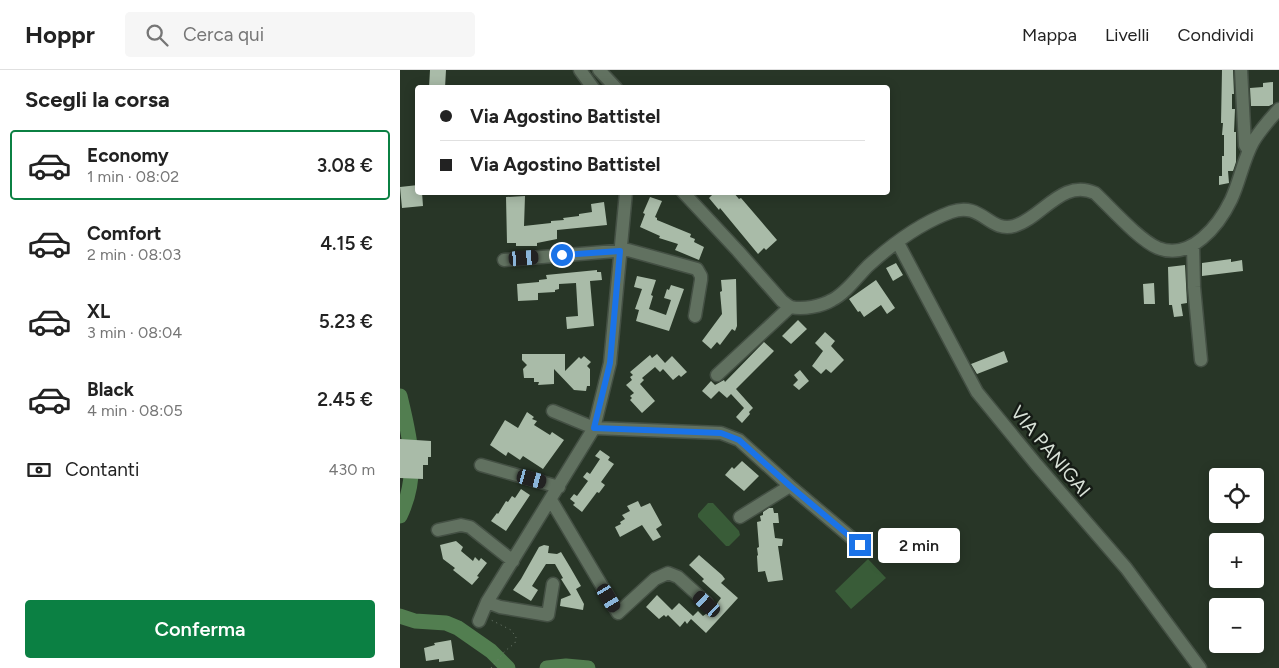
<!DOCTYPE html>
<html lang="it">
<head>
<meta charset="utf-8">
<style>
  :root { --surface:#fff; --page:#f6f6f6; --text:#222; --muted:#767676; --line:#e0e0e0; --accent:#0b8043 }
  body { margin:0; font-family:Figtree,sans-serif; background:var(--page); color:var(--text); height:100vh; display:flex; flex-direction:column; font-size:19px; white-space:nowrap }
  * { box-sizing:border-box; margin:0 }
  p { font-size:16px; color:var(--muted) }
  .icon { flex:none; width:28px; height:28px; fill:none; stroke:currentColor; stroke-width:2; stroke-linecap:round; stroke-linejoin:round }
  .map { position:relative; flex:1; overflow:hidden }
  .sheet { display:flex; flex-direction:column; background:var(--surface); width:400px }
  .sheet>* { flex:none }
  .hud { position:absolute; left:15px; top:15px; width:475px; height:110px; border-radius:5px; box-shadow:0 2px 12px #0003; display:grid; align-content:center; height:110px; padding:0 25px; background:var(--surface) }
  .buttons { position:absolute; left:809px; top:398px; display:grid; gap:10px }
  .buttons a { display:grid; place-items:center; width:55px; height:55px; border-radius:5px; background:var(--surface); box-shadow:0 2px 12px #0003; font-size:25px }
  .end { position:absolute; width:22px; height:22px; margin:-11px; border:6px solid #1a73e8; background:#fff; box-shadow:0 0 0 2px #fff }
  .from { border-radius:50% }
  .bubble { position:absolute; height:35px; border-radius:5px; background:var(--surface); box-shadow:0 2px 12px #0003; font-size:16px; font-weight:600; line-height:35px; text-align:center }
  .car { position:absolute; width:15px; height:30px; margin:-15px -8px; border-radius:6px; box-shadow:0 0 4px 1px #0007; background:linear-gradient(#222 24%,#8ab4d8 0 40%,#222 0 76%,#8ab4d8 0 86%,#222 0) }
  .hud b { display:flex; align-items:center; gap:18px; height:48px; font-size:19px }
  .hud b+b { border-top:1px solid var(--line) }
  .hud i { width:12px; height:12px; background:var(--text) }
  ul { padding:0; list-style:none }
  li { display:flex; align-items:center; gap:15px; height:70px; margin:0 10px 8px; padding:0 15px; border:2px solid transparent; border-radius:5px }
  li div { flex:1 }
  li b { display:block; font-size:19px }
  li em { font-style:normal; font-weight:600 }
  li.on { border-color:var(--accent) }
  li>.icon { width:45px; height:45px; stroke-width:1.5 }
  h2 { padding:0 25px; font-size:22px; line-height:60px }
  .pay { display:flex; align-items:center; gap:12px; height:55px; padding:0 25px; font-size:19px }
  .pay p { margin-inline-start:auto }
  .primary-button { display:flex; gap:10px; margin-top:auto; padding:10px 25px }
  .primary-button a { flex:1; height:58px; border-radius:5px; background:var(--accent); color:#fff; font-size:20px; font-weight:600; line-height:58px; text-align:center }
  header { display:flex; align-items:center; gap:30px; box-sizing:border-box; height:70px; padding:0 25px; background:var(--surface); border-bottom:1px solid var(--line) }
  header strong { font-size:24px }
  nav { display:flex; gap:28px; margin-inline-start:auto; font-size:18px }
  .search { width:350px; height:45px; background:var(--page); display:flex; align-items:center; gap:12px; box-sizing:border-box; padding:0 18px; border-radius:5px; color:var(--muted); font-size:19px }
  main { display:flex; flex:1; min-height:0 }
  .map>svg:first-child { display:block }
  .green { fill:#395c38 }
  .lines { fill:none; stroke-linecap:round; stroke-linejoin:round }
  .river { stroke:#527e50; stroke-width:15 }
  .building { fill:#a9bba8 }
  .minor-casing { stroke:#445044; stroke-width:15 }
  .path { stroke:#717d70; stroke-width:1; stroke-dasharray:1 4; stroke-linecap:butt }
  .minor { stroke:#617160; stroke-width:12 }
  .route { stroke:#1a73e8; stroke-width:6 }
  .labels { text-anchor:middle; stroke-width:5; stroke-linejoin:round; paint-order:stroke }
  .street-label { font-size:19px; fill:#d9e2d8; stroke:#151b15 }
</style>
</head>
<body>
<header>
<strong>Hoppr</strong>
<div class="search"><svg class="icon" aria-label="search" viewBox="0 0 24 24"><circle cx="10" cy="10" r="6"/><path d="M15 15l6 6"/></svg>Cerca qui</div>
<nav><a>Mappa</a><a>Livelli</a><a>Condividi</a></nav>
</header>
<main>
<section class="sheet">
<h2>Scegli la corsa</h2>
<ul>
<li class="on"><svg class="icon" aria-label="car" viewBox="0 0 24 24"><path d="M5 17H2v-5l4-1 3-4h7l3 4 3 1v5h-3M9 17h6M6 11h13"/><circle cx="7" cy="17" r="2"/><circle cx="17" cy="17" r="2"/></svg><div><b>Economy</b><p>1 min · 08:02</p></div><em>3.08 €</em></li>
<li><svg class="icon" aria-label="car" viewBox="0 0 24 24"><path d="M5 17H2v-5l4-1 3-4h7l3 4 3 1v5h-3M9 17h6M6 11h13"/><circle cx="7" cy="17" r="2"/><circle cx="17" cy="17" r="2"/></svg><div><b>Comfort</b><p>2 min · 08:03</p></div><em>4.15 €</em></li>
<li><svg class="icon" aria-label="car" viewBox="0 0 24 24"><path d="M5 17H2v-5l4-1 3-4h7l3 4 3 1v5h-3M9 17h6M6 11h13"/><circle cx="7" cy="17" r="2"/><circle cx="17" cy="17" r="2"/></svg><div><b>XL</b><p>3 min · 08:04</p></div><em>5.23 €</em></li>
<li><svg class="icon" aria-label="car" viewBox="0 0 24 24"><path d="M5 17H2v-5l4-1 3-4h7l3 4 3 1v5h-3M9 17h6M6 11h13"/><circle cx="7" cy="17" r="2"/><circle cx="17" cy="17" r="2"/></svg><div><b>Black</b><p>4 min · 08:05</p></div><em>2.45 €</em></li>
</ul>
<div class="pay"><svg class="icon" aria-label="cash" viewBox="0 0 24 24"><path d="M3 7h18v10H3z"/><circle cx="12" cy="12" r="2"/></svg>Contanti<p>430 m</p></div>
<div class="primary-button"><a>Conferma</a></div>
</section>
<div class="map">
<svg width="879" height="598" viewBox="0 0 879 598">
  <rect width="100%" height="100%" fill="#283627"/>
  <path class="green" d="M308 433H313L339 461 340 465 329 476H326L298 447V444Z
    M468 489 486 508 451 539 435 521Z"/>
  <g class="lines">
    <path class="river" d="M0 326C10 368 20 404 0 446
      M0 546 15 551 46 553 58 558 91 581 108 598
      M147 598 166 596 188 598"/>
  </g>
  <path class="building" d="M30 0H46L45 18H29Z
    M822 0H833L834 24H832V39H835L834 62H836V92L833 101H828L829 113 819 115V106H822V86H824V65H822L823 53H821Z
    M873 12V34L869 36H851L850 18 863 17V13Z
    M18 115V122H22L23 136 2 138 0 117Z
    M315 122H333L339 129 341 128 377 170 366 180 364 178 358 184 320 138 319 140 309 128Z
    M125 126 124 156 151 153V151L164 150 163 148 179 146V144L192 142 191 134 204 132 207 155 157 160V169L137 173V176H116V173H107L106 127Z
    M250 127 262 131 255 147 257 148V150L291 164 290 167 295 169 294 172 304 177 299 190 275 180 278 174 259 168 260 166 240 157 245 144 243 143Z
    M831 189V192L842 190 843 201 802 206V193Z
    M496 193 503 205 493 211 486 198Z
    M785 195 787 233 781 234 783 246 774 247 772 235H769L768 197Z
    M197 200V202H201L202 210 190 211 194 256 167 259 166 247 178 246 176 213 159 214V219L155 220V222L138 223V230L118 231 117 214 139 212V210L147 209 146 205Z
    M237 206 256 210 251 225 253 226 249 239 266 245 271 230 264 228 267 219 269 220 271 215 284 219 269 261 236 251 239 240 235 239 242 219 234 217Z
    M336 209 337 256 335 261 332 259 320 275 317 272 311 279 302 271 322 244 320 222 322 221 321 210Z
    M476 210 495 238 487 244 481 235 464 247 460 241 458 242 449 229Z
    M754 213 755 234H744L743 214Z
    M398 250 407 259 391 274 382 266Z
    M425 262 435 271 431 276 444 290 431 303 426 299 421 304 412 296 423 281 415 273Z
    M364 272 374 281 336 319 353 338 349 342 350 344 342 353 336 347 344 338 331 324 327 328 319 321 311 329 302 321 311 311 315 315 324 310 325 312Z
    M604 281 608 292 577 304 571 294Z
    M122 284H165V301L179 287 181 289 184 286 191 292 187 296 190 299V316H187L186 321 174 320 154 299V314L138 315 139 312H134V308H124L123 299 127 295 122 290Z
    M257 284 265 293 272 286 287 302 281 307 279 305 273 310 263 299 260 302 255 297 242 308 244 310 240 314 255 331 242 343 230 330 232 328 230 326 234 323 226 315 232 310 230 307 233 305 230 302 250 285 252 288Z
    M400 300 409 311 399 320 393 315 398 310 394 305Z
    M127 342 134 347 132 349 137 351 134 355 150 365 152 362 164 370 143 399 123 386 120 390 108 382 106 386 90 375 105 350 118 358Z
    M0 369 31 371V387H28V395H23V409L0 408Z
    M200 380 210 387 208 390 214 394 201 412 205 415 199 423 197 422 182 442 173 435 175 433 170 429 174 424 177 426 188 411 183 407 187 402 190 404 200 389 195 386Z
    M342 391 359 406 344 421 325 405 332 397 334 399Z
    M121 419 130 425 106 461 91 451 97 443 98 444 106 431 108 432 112 426 115 428Z
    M238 431 241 437 250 433 262 455 256 459 261 467 253 471 242 455 220 467 215 457 221 454 220 452 225 449 222 445 230 441 227 436Z
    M369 438H373L374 443H378L379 453H373L375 468 383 469 382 476H378L383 510 368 512 365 501 358 502 357 486 358 485 357 478 359 477 357 452 361 451 360 446 363 445V442Z
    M56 471 63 477 61 481 73 491 75 487 79 491 81 488 87 493 77 506 79 507 72 515 53 500 55 498 43 489 40 475Z
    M144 475 149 476 148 483 157 484 161 482 170 497 181 516 176 519 184 534 183 540 160 536 161 529 171 525 161 509 163 508 155 494H146L132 516 138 520 131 531 113 520 121 509 139 477Z
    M299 485 322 505 325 509 321 513 338 528 306 563 291 549 287 554 285 551 280 557 268 545 266 547 264 545 259 549 246 537 257 525 272 540 279 533 293 546 298 541 303 546 313 539 321 528 302 511 304 509 289 495Z
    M51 570 54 590 39 592V589L26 591 24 578 35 575 34 573Z"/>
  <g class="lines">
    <defs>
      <path id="minor" d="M180 0 193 18
        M199 0 216 18
        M841 0 845 75 847 78
        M283 122 338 181 382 231C385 233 388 236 391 237 403 240 422 236 432 230 446 223 457 207 468 196 491 175 521 153 551 142 582 131 589 163 614 156 642 148 662 108 695 123 711 138 739 170 758 178 791 191 819 155 831 130 840 111 843 90 853 72 860 60 869 50 879 39
        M498 173 577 322 636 394 726 498 800 598
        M793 176 794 217 801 290
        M104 190 228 180 297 199 301 206V210L295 246
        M317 305 390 237
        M153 341 194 358 321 363 339 370 390 416 460 475
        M81 395 159 417
        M151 430 218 543 255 509 268 503 278 507 307 533
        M340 447 390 416
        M38 460 61 455 70 457 113 491
        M153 514 148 545 100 537 87 532 194 358 210 293 226 122
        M79 551 87 532"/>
    </defs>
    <use href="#minor" class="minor-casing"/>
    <path class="path" d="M91 598 105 581 115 573 116 567 111 560 91 550"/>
    <use href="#minor" class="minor"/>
  </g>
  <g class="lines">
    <path class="route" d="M162 185 220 181 210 293 194 358 321 363 339 370 390 416 460 475"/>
  </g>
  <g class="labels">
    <g class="street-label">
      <text transform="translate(651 381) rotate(50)" y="7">VIA PANIGAI</text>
    </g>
  </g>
</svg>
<div class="buttons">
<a><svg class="icon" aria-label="locate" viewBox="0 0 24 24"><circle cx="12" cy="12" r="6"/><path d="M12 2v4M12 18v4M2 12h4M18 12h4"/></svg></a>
<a>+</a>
<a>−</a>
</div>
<i class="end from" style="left:162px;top:185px"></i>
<i class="end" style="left:460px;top:475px"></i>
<div class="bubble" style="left:478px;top:458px;width:82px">2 min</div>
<i class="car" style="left:124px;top:188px;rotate:86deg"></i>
<i class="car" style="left:132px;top:409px;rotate:105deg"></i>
<i class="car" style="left:209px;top:528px;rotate:149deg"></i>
<i class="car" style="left:307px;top:534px;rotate:312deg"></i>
<div class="hud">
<b><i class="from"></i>Via Agostino Battistel</b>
<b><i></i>Via Agostino Battistel</b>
</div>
</div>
</main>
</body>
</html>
